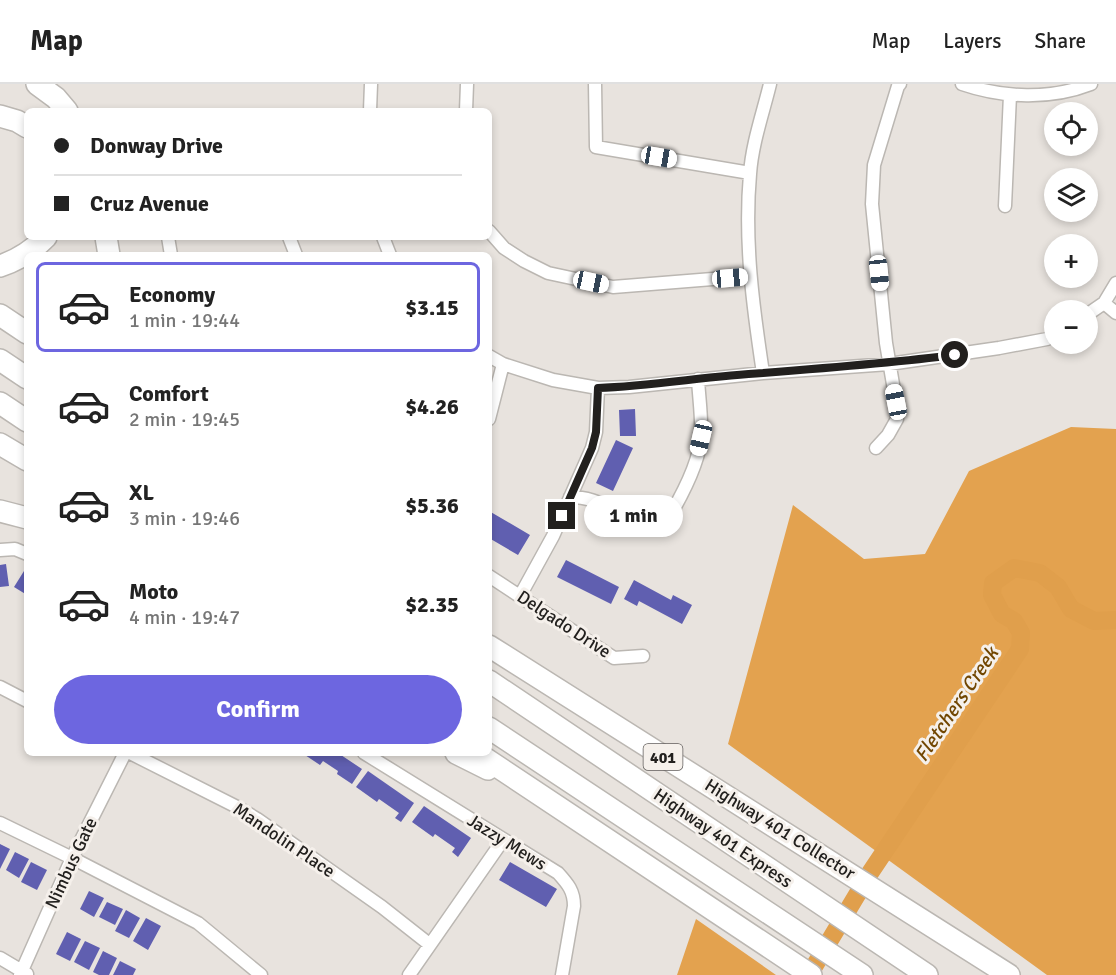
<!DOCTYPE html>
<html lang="en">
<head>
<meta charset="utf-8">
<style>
  :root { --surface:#fff; --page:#f6f6f6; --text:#222; --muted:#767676; --line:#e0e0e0; --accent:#6d66e0 }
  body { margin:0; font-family:Signika,sans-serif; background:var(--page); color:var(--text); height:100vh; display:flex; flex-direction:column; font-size:22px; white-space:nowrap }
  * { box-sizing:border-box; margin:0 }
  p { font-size:20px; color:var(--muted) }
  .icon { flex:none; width:33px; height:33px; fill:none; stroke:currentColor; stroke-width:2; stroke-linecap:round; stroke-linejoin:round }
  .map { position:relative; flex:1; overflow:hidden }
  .panel { position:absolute; left:24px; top:168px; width:468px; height:504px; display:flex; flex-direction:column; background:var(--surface); border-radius:9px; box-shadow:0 3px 9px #0003 }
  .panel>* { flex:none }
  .top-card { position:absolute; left:24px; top:24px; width:468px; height:132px; border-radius:9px; box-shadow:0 3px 9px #0003; display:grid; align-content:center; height:132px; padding:0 30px; background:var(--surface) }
  .buttons { position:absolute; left:1044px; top:18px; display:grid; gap:12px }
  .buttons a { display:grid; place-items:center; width:54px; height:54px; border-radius:50%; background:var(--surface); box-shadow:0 3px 9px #0003; font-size:30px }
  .end { position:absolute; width:27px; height:27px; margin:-14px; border:8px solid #22201e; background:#fff; box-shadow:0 0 0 3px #fff }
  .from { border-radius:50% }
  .bubble { position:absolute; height:42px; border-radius:21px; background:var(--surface); box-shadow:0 3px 9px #0003; font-size:20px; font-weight:700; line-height:42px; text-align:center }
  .car { position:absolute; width:18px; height:36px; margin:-18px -9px; border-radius:8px; box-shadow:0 0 4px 2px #0007; background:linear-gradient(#fff 24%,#345 0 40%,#fff 0 76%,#345 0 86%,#fff 0) }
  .top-card b { display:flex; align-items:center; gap:21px; height:57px; font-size:22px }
  .top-card b+b { border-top:2px solid var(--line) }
  .top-card i { width:15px; height:15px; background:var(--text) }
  ul { padding:10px 0 0; list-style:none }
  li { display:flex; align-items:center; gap:18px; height:90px; margin:0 12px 9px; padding:0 18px; border:3px solid transparent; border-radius:9px }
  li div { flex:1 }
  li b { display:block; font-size:22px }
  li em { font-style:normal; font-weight:700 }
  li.current { border-color:var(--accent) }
  li>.icon { width:54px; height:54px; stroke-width:1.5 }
  .button { display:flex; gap:12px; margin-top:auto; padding:12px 30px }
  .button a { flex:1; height:69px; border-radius:36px; background:var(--accent); color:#fff; font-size:24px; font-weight:700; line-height:69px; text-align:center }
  header { display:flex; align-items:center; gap:36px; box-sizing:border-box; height:84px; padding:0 30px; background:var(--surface); border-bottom:2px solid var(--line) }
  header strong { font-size:28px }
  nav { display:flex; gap:33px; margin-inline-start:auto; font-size:21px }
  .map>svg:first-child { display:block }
  .forest { fill:#e3a24f }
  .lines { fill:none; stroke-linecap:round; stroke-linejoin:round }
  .river { stroke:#e09f4c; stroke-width:18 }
  .building { fill:#605fb0 }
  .minor-casing { stroke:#bbb7b2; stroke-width:15 }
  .motorway-casing { stroke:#bbb7b2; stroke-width:24 }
  .minor { stroke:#fff; stroke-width:12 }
  .motorway { stroke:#fff; stroke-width:21 }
  .route { stroke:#22201e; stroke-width:8 }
  .labels { text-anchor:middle; stroke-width:6; stroke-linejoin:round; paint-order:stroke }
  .shield { fill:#f5f0eb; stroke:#615e5c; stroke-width:1.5 }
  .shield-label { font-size:16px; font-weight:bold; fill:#22201e }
  .street-label { font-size:18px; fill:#22201e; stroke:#f5f0eb }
  .water-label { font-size:20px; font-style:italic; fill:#714601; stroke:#f5f0eb }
</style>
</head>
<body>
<header>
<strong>Map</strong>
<nav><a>Map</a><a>Layers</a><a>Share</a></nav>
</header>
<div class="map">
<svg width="1116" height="891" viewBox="0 0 1116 891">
  <rect width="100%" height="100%" fill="#e8e3de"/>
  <path class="forest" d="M1071 343 1116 345V891H1047L728 660 793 421 864 475 925 470 969 387Z
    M696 835 776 891H677Z"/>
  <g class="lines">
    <path class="river" d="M809 891 870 789 1020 565 1021 549 1014 537 1002 530 992 511 993 499 1014 484 1040 489 1058 503 1071 525 1094 537 1116 536"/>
  </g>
  <path class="building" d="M635 325 636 352H620L619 326Z
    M616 356 633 364 613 407 596 399Z
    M489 427 530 451 518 471 489 454Z
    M566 476 619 503 611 520 557 493Z
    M6 480 9 502 0 503V481Z
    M24 487 27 488V511L14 503Z
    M634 496 671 516 673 511 692 521 682 540 639 517 637 522 624 515Z
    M302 669H338L362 685 352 700 337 690 338 687 323 677 320 681Z
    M368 687 414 719 401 738 395 734 399 729 379 715 377 718 356 703Z
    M424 722 471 754 458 773 452 768 455 764 435 750 433 753 412 738Z
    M0 760 10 765 0 785Z
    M15 768 29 775 19 794 6 786Z
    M31 778 47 786 37 806 21 798Z
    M510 778 557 805 546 823 499 796Z
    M89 807 104 814 94 833 80 825Z
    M107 818 123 825 115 841 99 833Z
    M126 826 140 834 129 854 115 847Z
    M146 834 161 842 148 866 133 857Z
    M67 848 81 855 70 877 56 870Z
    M85 857 100 864 89 886 74 878Z
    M103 867 117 874 109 891H99L93 888Z
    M120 877 136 885 133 891H113Z"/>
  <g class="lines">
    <defs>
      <path id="minor" d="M595 0 596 63 750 89
        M962 0C1003 14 1050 16 1091 0
        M370 27 371 0
        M466 27 467 0
        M1005 122 1010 11
        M489 147 504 164 524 177 548 189 613 203 750 192
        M168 153 171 171
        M289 153 296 171
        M383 153 390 171
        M1104 219 1116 229
        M1088 230 1104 219 1116 199
        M489 272 503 280 553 296 598 304 629 303 763 289 889 280 999 264 1047 255 1054 251
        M763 289C753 223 744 157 750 90 752 60 763 29 770 0
        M489 335 503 280
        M876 364 888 351 897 335 896 318 886 259 872 120 874 81 898 2 900 0
        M570 413C604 412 634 443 668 435 681 413 700 378 701 352 702 333 699 314 698 295
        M0 466 15 465 27 470
        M489 492 614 574 643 572
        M520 512 553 452 592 364 596 348 598 304
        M0 603 27 617
        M130 669 239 724 257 735 382 823 429 860
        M364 669 558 789C568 800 574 807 574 822L562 891
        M0 739 72 774 198 839 261 891
        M0 874 27 890
        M20 891 72 774 125 669
        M409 891 503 756"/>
      <path id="motorway" d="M37 0 56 14 67 27
        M0 32 17 37 27 43
        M106 153 109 171
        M0 182C19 176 32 167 46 153
        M0 231 27 249
        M0 276 27 294
        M0 319 27 337
        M0 360 27 376
        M0 427 27 434
        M489 562 1009 891
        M489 597 927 891
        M489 644 862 891
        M456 669 488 685
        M477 669 811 891"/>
    </defs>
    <use href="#minor" class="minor-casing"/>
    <use href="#motorway" class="motorway-casing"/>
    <use href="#minor" class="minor"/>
    <use href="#motorway" class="motorway"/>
  </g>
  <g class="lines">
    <path class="route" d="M562 432 592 364 596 348 598 304C653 302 708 292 763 289 827 284 891 279 955 271"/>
  </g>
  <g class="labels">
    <rect class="shield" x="643.5" y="660" width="39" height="26" rx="4.5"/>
    <g class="shield-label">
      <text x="663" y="679">401</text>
    </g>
    <g class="street-label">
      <text transform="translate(564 540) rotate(33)" y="6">Delgado Drive</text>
      <text transform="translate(780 745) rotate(32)" y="6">Highway 401 Collector</text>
      <text transform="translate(723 754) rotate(34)" y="6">Highway 401 Express</text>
      <text transform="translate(284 756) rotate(34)" y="6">Mandolin Place</text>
      <text transform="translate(507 758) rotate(32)" y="6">Jazzy Mews</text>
      <text transform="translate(71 779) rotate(-65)" y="6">Nimbus Gate</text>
    </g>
    <g class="water-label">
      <text transform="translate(956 620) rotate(-56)" y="7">Fletchers Creek</text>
    </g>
  </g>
</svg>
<div class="buttons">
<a><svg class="icon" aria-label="locate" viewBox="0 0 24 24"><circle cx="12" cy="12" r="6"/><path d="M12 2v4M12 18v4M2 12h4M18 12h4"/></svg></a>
<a><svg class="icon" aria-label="layers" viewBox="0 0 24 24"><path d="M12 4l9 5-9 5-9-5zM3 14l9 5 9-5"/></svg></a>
<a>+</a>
<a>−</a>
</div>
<i class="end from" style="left:955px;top:271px"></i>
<i class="end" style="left:562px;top:432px"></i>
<div class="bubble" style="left:584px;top:411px;width:99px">1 min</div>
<i class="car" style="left:659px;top:73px;rotate:100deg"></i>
<i class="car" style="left:879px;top:189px;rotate:174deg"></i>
<i class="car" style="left:730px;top:194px;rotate:85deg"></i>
<i class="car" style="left:591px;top:198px;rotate:102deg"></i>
<i class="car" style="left:896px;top:318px;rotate:349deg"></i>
<i class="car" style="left:701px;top:354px;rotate:193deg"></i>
<div class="top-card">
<b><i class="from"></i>Donway Drive</b>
<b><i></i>Cruz Avenue</b>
</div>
<section class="panel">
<ul>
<li class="current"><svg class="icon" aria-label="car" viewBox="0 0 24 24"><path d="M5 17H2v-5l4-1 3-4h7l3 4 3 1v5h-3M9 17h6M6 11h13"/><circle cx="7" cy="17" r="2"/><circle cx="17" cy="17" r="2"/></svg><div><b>Economy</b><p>1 min · 19:44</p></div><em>$3.15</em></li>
<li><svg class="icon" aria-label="car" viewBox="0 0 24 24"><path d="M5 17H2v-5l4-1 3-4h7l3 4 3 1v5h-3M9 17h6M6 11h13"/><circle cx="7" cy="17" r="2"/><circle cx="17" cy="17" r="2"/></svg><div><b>Comfort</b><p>2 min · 19:45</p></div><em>$4.26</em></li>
<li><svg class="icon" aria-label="car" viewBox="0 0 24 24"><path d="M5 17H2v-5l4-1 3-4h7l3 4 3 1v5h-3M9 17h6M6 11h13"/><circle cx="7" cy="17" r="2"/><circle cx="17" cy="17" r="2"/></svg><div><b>XL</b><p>3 min · 19:46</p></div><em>$5.36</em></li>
<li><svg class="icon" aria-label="car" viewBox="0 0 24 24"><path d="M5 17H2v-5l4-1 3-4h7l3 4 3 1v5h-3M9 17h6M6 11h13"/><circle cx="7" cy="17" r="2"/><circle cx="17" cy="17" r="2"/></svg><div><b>Moto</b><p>4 min · 19:47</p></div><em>$2.35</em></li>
</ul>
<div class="button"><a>Confirm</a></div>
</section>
</div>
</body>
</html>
